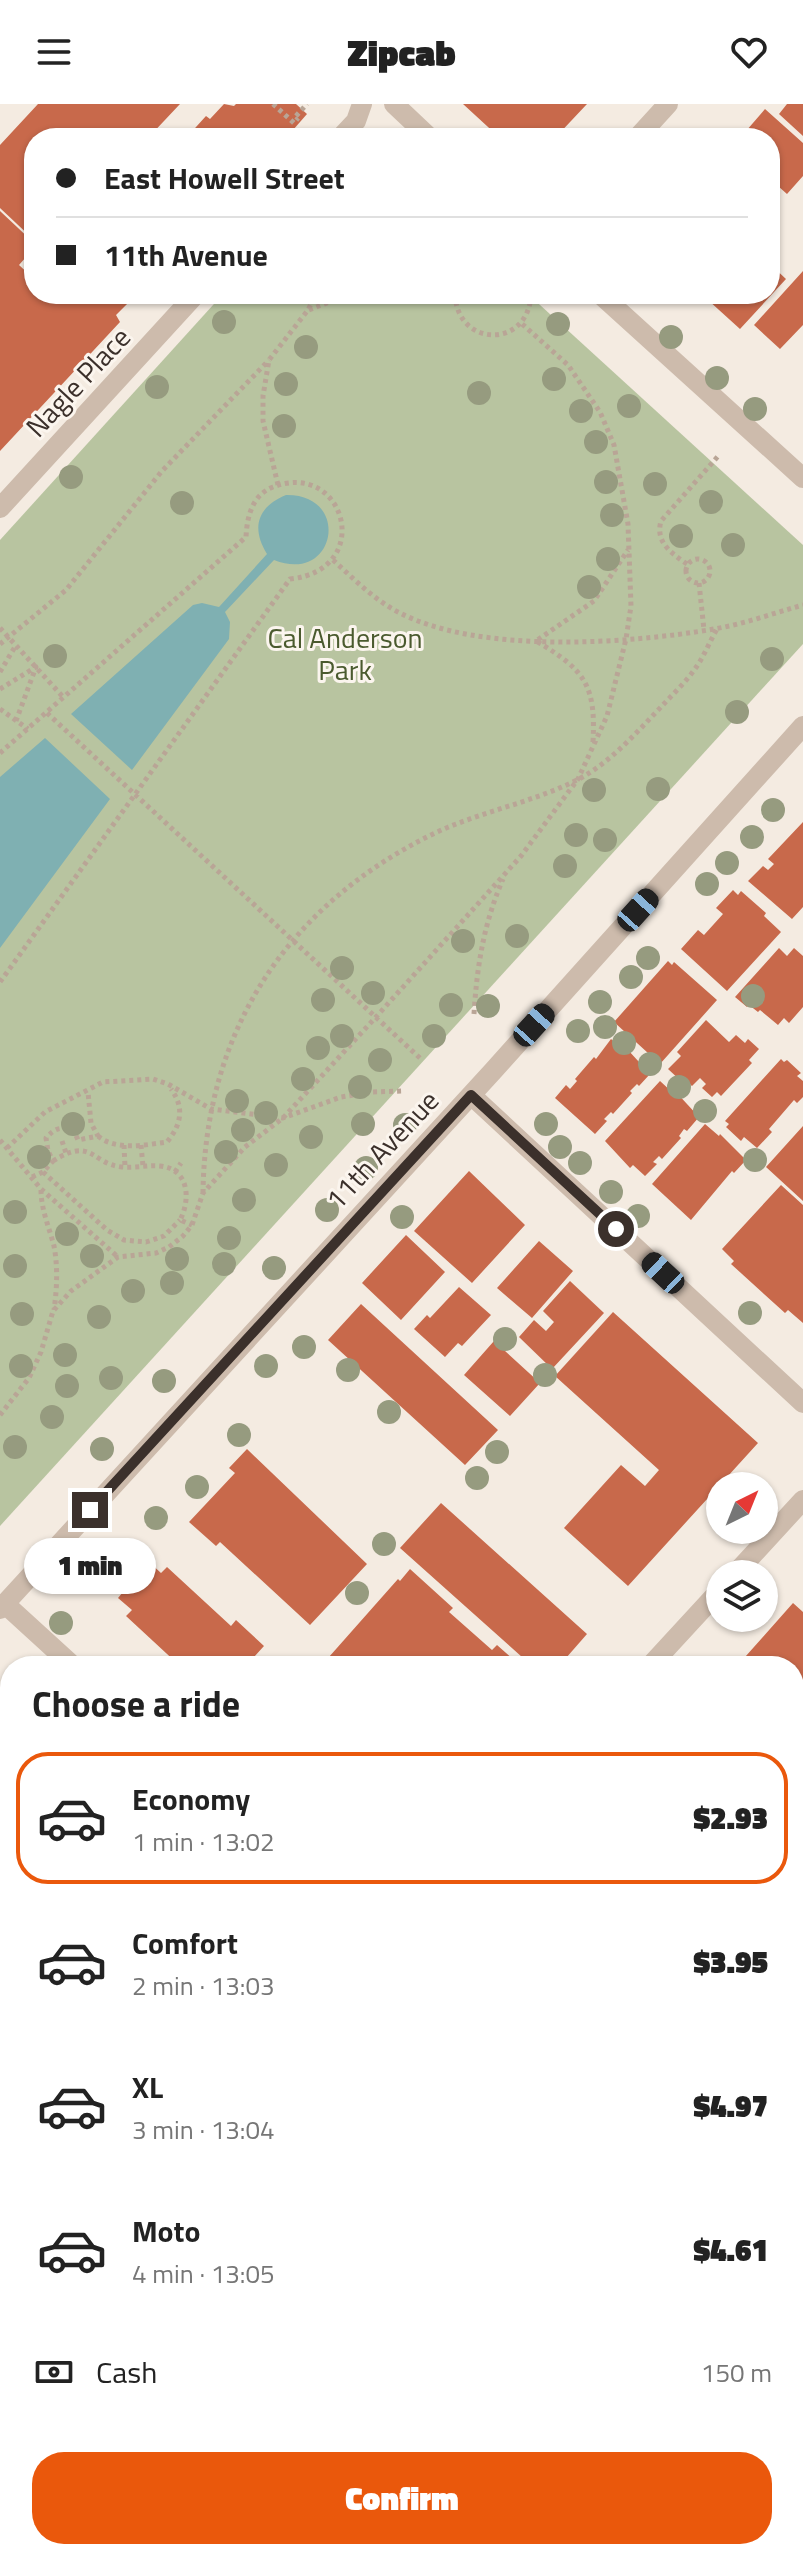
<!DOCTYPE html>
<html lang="en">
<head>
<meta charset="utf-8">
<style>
  :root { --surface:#fff; --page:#f2f2f2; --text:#222; --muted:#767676; --line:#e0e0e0; --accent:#ea580c }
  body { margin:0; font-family:"Titillium Web",sans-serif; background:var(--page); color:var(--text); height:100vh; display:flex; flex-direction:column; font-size:30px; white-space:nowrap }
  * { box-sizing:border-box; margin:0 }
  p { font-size:26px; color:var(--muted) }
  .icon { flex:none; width:44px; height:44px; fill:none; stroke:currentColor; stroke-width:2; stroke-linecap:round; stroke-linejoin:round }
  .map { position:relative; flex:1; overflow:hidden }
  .details { position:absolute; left:0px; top:1552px; width:804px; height:904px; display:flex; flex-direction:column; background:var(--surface); border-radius:32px 32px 0 0; box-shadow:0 2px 6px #0004 }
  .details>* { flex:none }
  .top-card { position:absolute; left:24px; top:24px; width:756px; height:176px; border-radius:32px; box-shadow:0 2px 6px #0004; display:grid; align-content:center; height:176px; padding:0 32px; background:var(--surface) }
  .needle { width:52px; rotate:43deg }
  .buttons { position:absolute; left:706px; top:1368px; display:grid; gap:16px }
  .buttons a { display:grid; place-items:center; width:72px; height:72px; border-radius:50%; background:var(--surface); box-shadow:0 2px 6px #0004; font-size:40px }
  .end { position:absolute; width:36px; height:36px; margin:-18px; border:10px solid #3b302b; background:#fff; box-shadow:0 0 0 4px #fff }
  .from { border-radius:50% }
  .bubble { position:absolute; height:56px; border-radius:28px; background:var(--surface); box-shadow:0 2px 6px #0004; font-size:26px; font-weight:800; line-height:56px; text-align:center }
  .car { position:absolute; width:24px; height:48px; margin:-24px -12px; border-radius:10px; box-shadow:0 0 6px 2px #0007; background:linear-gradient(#222 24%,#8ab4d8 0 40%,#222 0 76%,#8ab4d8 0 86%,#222 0) }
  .top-card b { display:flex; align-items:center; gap:28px; height:76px; font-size:30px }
  .top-card b+b { border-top:2px solid var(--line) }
  .top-card i { width:20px; height:20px; background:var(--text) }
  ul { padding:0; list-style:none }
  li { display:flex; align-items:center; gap:24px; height:132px; margin:0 16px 12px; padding:0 16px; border:4px solid transparent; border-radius:32px }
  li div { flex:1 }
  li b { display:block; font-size:30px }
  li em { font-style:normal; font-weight:800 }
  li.current { border-color:var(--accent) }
  li>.icon { width:72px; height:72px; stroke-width:1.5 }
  h2 { padding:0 32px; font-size:36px; line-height:96px }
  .pay { display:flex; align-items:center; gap:20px; height:88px; padding:0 32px; font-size:30px }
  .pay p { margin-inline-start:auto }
  .primary-button { display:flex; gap:16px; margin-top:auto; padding:16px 32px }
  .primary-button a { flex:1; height:92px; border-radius:32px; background:var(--accent); color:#fff; font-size:32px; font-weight:800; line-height:92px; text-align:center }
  header { display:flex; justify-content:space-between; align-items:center; height:104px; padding:0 32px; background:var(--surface); font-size:36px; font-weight:800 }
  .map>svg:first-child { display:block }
  .green { fill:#b8c4a0 }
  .water { fill:#7fb0b2 }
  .building { fill:#c8694b }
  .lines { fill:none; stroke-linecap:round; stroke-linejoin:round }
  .path { stroke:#b9a596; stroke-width:5; stroke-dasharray:4 4; stroke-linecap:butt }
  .service { stroke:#cdbbac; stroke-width:14 }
  .minor { stroke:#cdbbac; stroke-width:20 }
  .tertiary { stroke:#cdbbac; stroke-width:20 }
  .secondary { stroke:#a18a7d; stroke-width:20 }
  .tree { fill:#969b7f }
  .route { stroke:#3b302b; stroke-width:10 }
  .labels { text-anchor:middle; stroke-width:6; stroke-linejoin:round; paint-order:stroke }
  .street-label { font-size:28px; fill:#3b302b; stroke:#fbf5ee }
  .park-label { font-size:28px; fill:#4a5a2e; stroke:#fbf5ee }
</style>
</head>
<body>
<header><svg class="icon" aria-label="menu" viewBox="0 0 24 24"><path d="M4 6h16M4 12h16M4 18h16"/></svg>Zipcab<svg class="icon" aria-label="heart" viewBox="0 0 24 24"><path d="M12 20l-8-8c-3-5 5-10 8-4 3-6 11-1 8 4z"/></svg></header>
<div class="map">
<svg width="803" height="2456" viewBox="0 0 803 2456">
  <rect width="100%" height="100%" fill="#f4ebe1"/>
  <path class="green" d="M223 190H528L803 441V540L0 1422V436Z"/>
  <path class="water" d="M286 391C352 390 336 481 274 456L225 508 230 518 229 535 132 666 71 610 193 501 202 499 219 503 267 450C251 424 257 403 286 391Z
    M45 634 110 695 0 844V673Z"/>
  <path class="building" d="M38 0H180L148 34H34V136L0 104V41Z
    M224 0 234 2 236 0H296L307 10 293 26 290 24 280 34H186L206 12 210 15Z
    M463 0H587L555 34H500Z
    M787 0H803V32L779 10Z
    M765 5 803 39V72L787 90 770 75V34H740Z
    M0 107 34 139V144L19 161 34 175V190H50L53 193 56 190H143L134 199 131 196 116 211 120 218 0 347Z
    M770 160 786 175 740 225 708 196 714 190H770Z
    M803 167V221L780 245 754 221Z
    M803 718V803L792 815 748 777 763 762 768 766 774 760 768 755Z
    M733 786 738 791 741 787 766 809 764 812 781 828 727 887 681 845 698 826 704 831 723 810 716 804Z
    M779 844 787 852 794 844 803 852V903L789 919 784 914 778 921 760 906 758 908 749 901 747 903 735 893Z
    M668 857 672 861 674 858 717 896 660 960 614 918Z
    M706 916 729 938 736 931 745 939 748 935 759 945 749 956 752 959 721 992 717 988 712 993 702 984 706 980 700 974 692 982 684 975 681 977 668 965 681 952 677 948Z
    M611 935 626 948 628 946 650 970 639 982 637 980 630 987 632 989 613 1010 611 1008 604 1015 607 1017 595 1030 555 994 566 981 570 985 577 977 575 975 594 953 596 955Z
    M781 955 784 958 787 956 801 969 797 972 803 977V993L797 999 794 996 769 1025 772 1028 757 1044 744 1033 741 1037 726 1023 729 1020 725 1017Z
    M660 977 673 989 675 987 699 1013 687 1027 684 1025 679 1032 681 1034 662 1055 659 1052 653 1058 657 1060 645 1072 633 1061 630 1064 605 1037Z
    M705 1020 719 1032 720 1030 746 1056 734 1069 732 1067 691 1116 652 1080Z
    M803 1022V1097L766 1063Z
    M469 1067 525 1121 472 1179 414 1127Z
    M781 1081 803 1101V1219L788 1206 785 1209 731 1160 734 1157 722 1145Z
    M406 1131 445 1168 401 1216 362 1179Z
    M539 1137 573 1167 532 1214 497 1184Z
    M570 1177 604 1209 552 1265 519 1233 534 1216 546 1227 554 1218 543 1207Z
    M459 1183 491 1211 462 1242 458 1239 445 1253 414 1225 427 1211 430 1214Z
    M361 1200 498 1326 465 1361 328 1236Z
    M613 1208 758 1339 628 1482 564 1424 621 1361 645 1382 659 1366 555 1272Z
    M494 1237 540 1279 510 1312 464 1271Z
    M247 1345 367 1460 310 1521 220 1438 216 1442 189 1418 235 1369 229 1364Z
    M441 1399 587 1530 559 1562H532L400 1444Z
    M149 1458 161 1469 167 1463 231 1522 236 1516 264 1542 246 1562H180L126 1512 132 1506 118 1494 123 1488 120 1486 141 1464 143 1466Z
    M410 1465 453 1504 449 1508 492 1546 497 1541 521 1562H321L398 1475 400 1477Z
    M793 1499 803 1508V1678L794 1670V1562H737Z
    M2 1575 10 1583V1829L0 1840Z
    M10 1902V2169L0 2180V1912Z
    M794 1911 803 1919V2014L794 2006Z
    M794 2333 803 2341V2415L800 2412 797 2416 794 2413Z
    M794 2423 803 2431V2456H693L682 2446H794Z
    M123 2446H176L167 2456H130L122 2448Z
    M187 2446H330L334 2450 337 2446H356L367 2456H178Z
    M623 2446H663L674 2456H614Z"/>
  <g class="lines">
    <path class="path" d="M273 0 294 19 298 14
      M296 12 307 0
      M455 190C457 244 529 245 531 190
      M309 206 349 190
      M278 381 263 317V292L269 256 308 206 316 190
      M686 467a12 12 0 1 1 24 0a12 12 0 1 1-24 0Z
      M333 456C354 475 374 496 400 509 480 550 627 540 714 525 744 520 774 509 803 501
      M687 460C671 449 655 438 661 417L719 351
      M699 479 704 526
      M0 524 64 594
      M0 540 66 486 162 367 269 256
      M0 568 16 541
      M0 585 36 563 16 617
      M0 605 28 625
      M47 609 421 955
      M593 638C596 581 585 566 536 537L594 497 628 446
      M0 649 246 433C247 413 252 391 273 383 345 355 376 466 290 475L0 878
      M474 910C477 861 484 819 503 775
      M98 1032C116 1047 145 1041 167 1038 181 1021 185 1004 171 985
      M0 1036 41 1085 118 1153
      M62 1037 66 1049
      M124 1041 125 1063
      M141 1041 143 1062
      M7 1044 45 1008 103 978 153 975 168 980 211 1005 283 1014 341 993 373 988 405 987
      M53 1057C93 1032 91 1060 122 1063 135 1064 148 1061 160 1062 189 1065 191 1095 180 1116L192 1121
      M43 1068 107 1126 124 1136 146 1138 164 1132 180 1116
      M175 1068 181 1059
      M32 1073 43 1068 53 1057 48 1047 46 1034C55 1024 61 1022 74 1027L78 1036 98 1032 91 1019 88 988
      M41 1086C41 1105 49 1123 54 1142 58 1163 57 1185 54 1206
      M203 1089C205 925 289 799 437 728 483 707 534 698 579 675 612 657 635 630 661 603 673 590 687 577 697 562 705 550 710 537 717 525
      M0 1311 29 1274 41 1248 53 1207 71 1187 118 1153 156 1149 169 1143 183 1132 192 1121 203 1089 245 1043 283 1014 376 913 521 752 578 675 607 612 626 535 631 502 628 420 614 341 600 308 568 261 521 219"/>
    <path class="service" d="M794 1782 803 1773"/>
    <path class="minor" d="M394 0 430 34
      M340 34 356 17 362 0
      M637 34 668 0
      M600 190 803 374
      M0 404 196 190
      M471 991 803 1299
      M5 1500 73 1562
      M0 1505 493 967 803 622
      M794 2162 803 2152
      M794 2224 803 2232
      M531 2456 540 2446"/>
    <path class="tertiary" d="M735 1470 803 1396
      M650 1562 720 1486
      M0 2274 10 2263"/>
    <path class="secondary" d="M0 2422 10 2431
      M27 2446 38 2456"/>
  </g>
  <g class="tree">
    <circle cx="224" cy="218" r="12"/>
    <circle cx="558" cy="220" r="12"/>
    <circle cx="671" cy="233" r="12"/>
    <circle cx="306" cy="243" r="12"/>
    <circle cx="717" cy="274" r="12"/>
    <circle cx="554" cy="275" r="12"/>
    <circle cx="286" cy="280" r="12"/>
    <circle cx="157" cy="283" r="12"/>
    <circle cx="479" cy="289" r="12"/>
    <circle cx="629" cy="302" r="12"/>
    <circle cx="755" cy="305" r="12"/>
    <circle cx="581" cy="307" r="12"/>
    <circle cx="284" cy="322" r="12"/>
    <circle cx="596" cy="338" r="12"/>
    <circle cx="71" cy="373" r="12"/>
    <circle cx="606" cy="378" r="12"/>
    <circle cx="655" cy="380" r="12"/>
    <circle cx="711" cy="398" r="12"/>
    <circle cx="182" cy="399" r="12"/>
    <circle cx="612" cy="411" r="12"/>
    <circle cx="681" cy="432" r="12"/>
    <circle cx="733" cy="441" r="12"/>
    <circle cx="608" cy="455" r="12"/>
    <circle cx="589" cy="483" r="12"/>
    <circle cx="55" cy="552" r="12"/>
    <circle cx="772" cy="555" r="12"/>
    <circle cx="737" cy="608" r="12"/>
    <circle cx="658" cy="685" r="12"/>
    <circle cx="594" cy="686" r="12"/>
    <circle cx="773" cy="706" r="12"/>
    <circle cx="576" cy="731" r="12"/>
    <circle cx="752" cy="733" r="12"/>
    <circle cx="605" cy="736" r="12"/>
    <circle cx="727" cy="759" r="12"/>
    <circle cx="565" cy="762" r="12"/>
    <circle cx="707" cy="780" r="12"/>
    <circle cx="517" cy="832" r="12"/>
    <circle cx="463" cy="837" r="12"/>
    <circle cx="648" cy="854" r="12"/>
    <circle cx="342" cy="864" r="12"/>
    <circle cx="631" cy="873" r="12"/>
    <circle cx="373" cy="889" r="12"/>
    <circle cx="753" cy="892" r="12"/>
    <circle cx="323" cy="896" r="12"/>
    <circle cx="600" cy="898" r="12"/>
    <circle cx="451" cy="901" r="12"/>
    <circle cx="488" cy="902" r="12"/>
    <circle cx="605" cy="923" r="12"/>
    <circle cx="578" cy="927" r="12"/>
    <circle cx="342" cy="932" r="12"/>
    <circle cx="434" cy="932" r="12"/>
    <circle cx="624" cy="939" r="12"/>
    <circle cx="318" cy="944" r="12"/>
    <circle cx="380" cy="956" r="12"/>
    <circle cx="650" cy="960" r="12"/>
    <circle cx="303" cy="975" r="12"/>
    <circle cx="360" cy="983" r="12"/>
    <circle cx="679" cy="983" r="12"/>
    <circle cx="237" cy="997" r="12"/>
    <circle cx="705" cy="1007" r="12"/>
    <circle cx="266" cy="1009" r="12"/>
    <circle cx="73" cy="1020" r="12"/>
    <circle cx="363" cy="1020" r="12"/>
    <circle cx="546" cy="1020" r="12"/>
    <circle cx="405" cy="1021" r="12"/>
    <circle cx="243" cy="1026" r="12"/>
    <circle cx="311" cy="1033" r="12"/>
    <circle cx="560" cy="1043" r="12"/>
    <circle cx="226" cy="1048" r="12"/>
    <circle cx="39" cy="1053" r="12"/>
    <circle cx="755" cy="1056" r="12"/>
    <circle cx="580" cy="1059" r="12"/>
    <circle cx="276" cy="1061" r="12"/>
    <circle cx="366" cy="1064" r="12"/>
    <circle cx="611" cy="1088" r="12"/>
    <circle cx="244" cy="1096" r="12"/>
    <circle cx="327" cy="1106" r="12"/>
    <circle cx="15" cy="1108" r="12"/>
    <circle cx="638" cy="1112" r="12"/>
    <circle cx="402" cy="1113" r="12"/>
    <circle cx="67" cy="1130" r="12"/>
    <circle cx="229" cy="1134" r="12"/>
    <circle cx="92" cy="1152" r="12"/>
    <circle cx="177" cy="1155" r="12"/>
    <circle cx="224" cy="1160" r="12"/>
    <circle cx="15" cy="1162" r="12"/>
    <circle cx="274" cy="1164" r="12"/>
    <circle cx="172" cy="1179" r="12"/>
    <circle cx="133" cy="1187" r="12"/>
    <circle cx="750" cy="1209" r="12"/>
    <circle cx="22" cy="1210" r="12"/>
    <circle cx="99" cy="1213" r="12"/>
    <circle cx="505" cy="1235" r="12"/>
    <circle cx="304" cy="1243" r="12"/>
    <circle cx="65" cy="1251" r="12"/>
    <circle cx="21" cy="1262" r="12"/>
    <circle cx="266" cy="1262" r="12"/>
    <circle cx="348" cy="1266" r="12"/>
    <circle cx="545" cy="1271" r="12"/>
    <circle cx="111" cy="1274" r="12"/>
    <circle cx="164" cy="1277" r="12"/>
    <circle cx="67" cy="1282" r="12"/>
    <circle cx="389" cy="1308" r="12"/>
    <circle cx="52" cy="1313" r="12"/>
    <circle cx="239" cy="1331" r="12"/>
    <circle cx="15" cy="1343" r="12"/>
    <circle cx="102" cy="1345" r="12"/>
    <circle cx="497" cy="1348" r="12"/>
    <circle cx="477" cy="1374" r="12"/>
    <circle cx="197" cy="1383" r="12"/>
    <circle cx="156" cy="1414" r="12"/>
    <circle cx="384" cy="1440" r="12"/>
    <circle cx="122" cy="1451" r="12"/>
    <circle cx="97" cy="1475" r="12"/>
    <circle cx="357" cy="1489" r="12"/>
    <circle cx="61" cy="1519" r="12"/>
  </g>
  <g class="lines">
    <path class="route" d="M90 1406 471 991 616 1125"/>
  </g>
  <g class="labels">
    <g class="street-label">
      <text transform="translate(78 278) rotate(-47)" y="10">Nagle Place</text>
      <text transform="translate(382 1046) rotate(-47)" y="10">11th Avenue</text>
    </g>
    <g class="park-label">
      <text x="345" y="544">Cal Anderson<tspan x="345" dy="32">Park</tspan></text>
    </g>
  </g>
</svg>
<div class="buttons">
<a><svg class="needle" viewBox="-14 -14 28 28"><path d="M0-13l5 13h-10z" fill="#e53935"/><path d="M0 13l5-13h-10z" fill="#767676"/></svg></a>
<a><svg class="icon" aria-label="layers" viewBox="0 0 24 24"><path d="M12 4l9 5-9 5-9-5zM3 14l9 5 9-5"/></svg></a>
</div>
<i class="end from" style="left:616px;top:1125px"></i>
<i class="end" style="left:90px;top:1406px"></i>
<div class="bubble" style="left:24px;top:1434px;width:132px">1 min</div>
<i class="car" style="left:638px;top:806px;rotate:42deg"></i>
<i class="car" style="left:534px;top:921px;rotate:42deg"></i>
<i class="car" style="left:663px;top:1169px;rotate:313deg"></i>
<div class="top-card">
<b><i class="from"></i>East Howell Street</b>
<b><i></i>11th Avenue</b>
</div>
<section class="details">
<h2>Choose a ride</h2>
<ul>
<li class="current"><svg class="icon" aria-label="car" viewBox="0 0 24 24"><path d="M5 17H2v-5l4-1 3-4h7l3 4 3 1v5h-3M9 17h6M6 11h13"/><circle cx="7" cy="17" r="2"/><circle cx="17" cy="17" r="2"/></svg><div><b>Economy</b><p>1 min · 13:02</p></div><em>$2.93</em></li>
<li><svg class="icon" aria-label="car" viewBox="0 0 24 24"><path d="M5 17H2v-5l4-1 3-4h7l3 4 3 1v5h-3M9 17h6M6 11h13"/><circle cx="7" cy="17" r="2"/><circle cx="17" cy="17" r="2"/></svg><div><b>Comfort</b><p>2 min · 13:03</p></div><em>$3.95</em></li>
<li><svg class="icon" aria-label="car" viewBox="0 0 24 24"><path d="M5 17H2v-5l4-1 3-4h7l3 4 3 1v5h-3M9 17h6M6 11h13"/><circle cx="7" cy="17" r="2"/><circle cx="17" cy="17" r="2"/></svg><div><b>XL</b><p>3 min · 13:04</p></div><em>$4.97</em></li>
<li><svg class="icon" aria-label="car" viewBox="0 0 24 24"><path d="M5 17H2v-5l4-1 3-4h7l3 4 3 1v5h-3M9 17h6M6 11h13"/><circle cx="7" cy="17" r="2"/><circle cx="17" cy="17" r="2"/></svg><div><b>Moto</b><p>4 min · 13:05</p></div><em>$4.61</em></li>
</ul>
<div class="pay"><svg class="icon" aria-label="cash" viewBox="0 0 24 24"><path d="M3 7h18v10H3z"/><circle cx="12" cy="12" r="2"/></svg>Cash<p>150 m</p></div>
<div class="primary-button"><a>Confirm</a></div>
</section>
</div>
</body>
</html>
